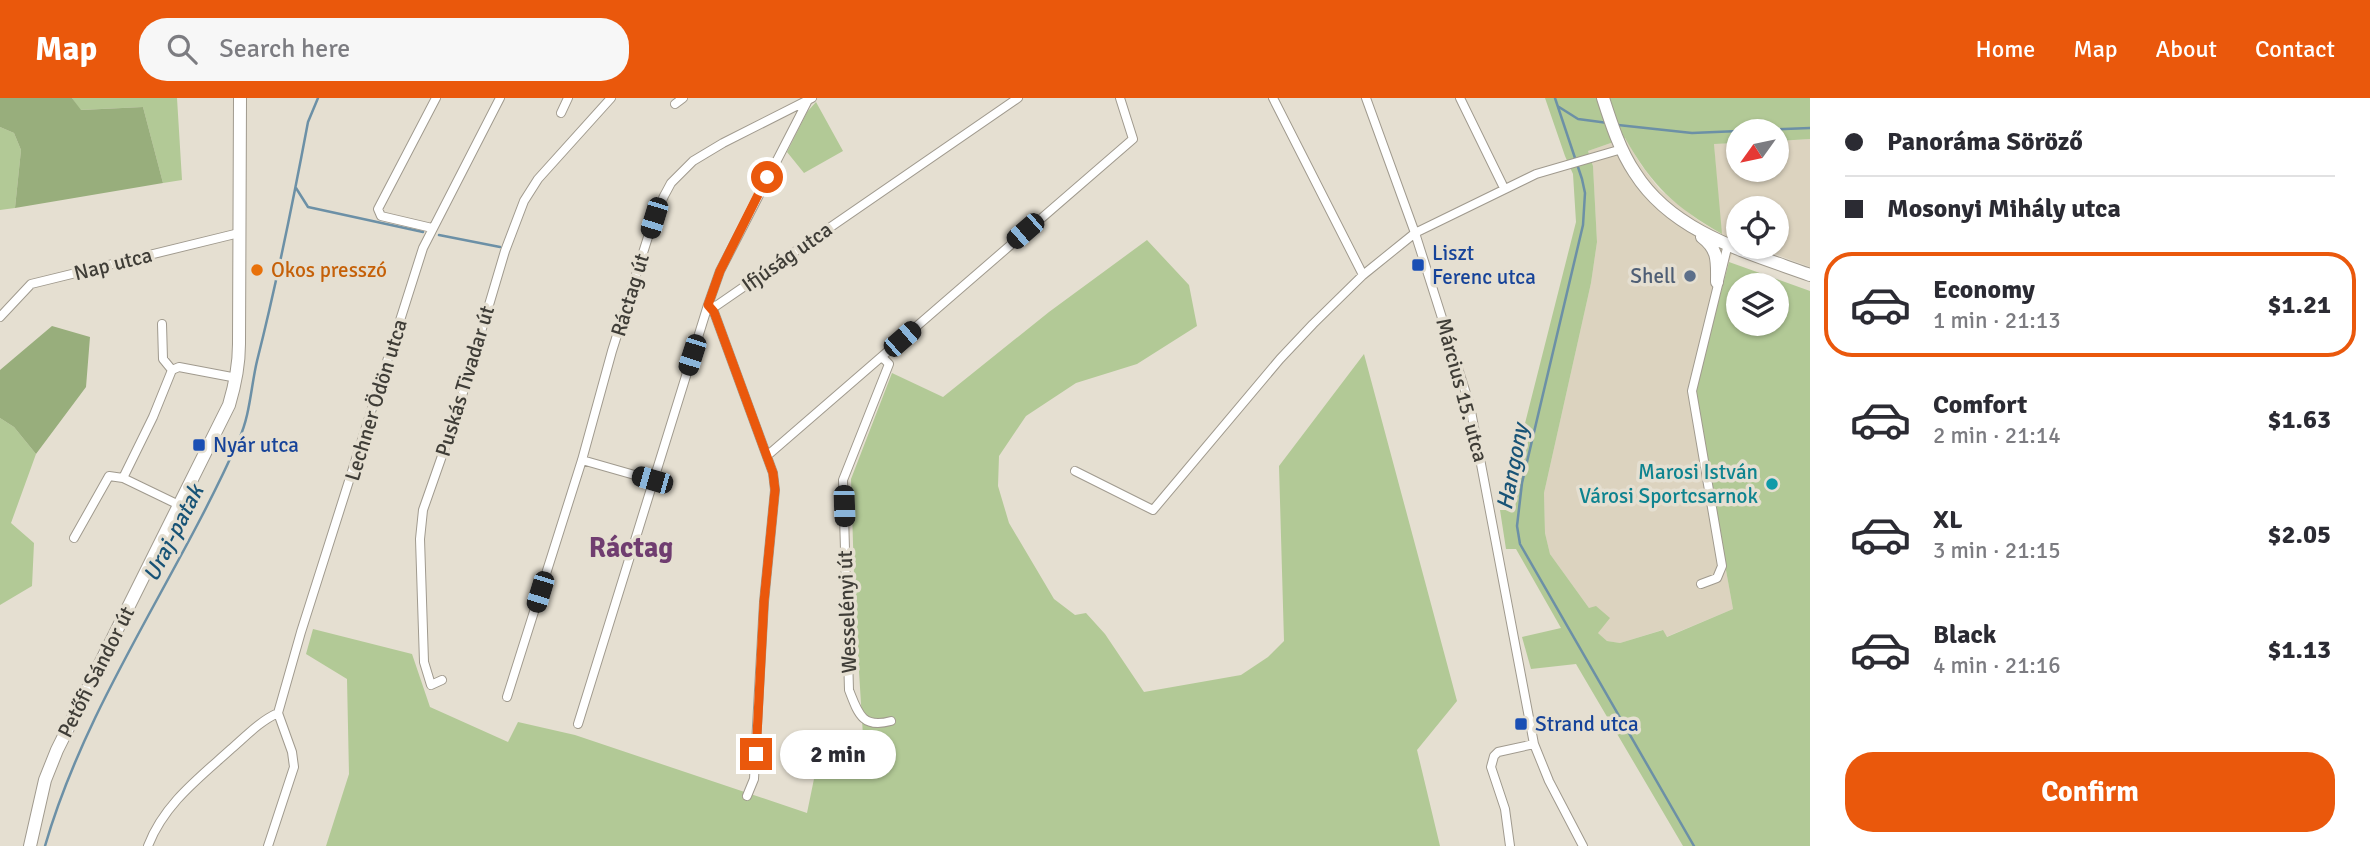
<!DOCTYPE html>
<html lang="en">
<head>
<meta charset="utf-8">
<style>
  :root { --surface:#fff; --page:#f7f7f7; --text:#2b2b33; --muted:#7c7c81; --line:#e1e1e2; --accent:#ea580c }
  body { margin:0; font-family:Signika,sans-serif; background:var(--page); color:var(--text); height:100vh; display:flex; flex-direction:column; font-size:26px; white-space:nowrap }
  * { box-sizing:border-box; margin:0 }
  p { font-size:23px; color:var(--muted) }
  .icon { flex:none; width:38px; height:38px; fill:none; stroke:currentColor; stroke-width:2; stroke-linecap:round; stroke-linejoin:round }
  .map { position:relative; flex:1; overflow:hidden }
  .drawer { display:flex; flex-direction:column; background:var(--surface); width:560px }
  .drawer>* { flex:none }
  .guide { display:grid; align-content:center; height:154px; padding:0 35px; background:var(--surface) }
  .needle { width:46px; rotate:237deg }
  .fabs { position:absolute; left:1726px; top:21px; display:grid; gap:14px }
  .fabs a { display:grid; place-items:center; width:63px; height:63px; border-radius:50%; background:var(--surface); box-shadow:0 2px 5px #0004; font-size:35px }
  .end { position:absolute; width:32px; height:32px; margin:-16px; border:9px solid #ea580c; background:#fff; box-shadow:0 0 0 4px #fff }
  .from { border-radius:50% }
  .bubble { position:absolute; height:49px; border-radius:24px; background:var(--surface); box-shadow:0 2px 5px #0004; font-size:23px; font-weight:700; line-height:49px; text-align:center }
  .car { position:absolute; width:21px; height:42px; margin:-21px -10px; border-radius:9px; box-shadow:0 0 5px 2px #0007; background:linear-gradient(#222 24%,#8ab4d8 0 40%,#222 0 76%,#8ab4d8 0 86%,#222 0) }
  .guide b { display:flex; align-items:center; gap:24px; height:66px; font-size:26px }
  .guide b+b { border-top:2px solid var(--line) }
  .guide i { width:18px; height:18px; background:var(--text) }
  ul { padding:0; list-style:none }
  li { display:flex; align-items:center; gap:21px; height:105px; margin:0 14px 10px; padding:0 21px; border:4px solid transparent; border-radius:28px }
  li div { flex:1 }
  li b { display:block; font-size:26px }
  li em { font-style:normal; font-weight:700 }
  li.selected { border-color:var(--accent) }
  li>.icon { width:63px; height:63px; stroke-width:1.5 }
  .button { display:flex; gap:14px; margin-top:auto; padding:14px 35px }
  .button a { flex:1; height:80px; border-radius:28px; background:var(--accent); color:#fff; font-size:28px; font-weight:700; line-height:80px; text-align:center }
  header { display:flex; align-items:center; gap:42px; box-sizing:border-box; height:98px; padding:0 35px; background:var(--accent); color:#fff }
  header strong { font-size:33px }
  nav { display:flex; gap:38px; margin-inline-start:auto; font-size:24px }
  .search { width:490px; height:63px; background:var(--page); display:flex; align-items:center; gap:18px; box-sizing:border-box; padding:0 24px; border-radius:28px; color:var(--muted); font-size:26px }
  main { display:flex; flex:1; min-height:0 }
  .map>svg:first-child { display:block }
  .built { fill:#dcd3bf }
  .green { fill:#b2c996; fill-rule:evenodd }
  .forest { fill:#98ae7c }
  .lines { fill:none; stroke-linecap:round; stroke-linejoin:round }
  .stream { stroke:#6c90a6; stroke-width:2.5 }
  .street-casing { stroke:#a09a8e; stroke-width:10 }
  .secondary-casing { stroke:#a09a8e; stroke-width:14 }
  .primary-casing { stroke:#a09a8e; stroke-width:14 }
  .street { stroke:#fff; stroke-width:8 }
  .secondary { stroke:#fff; stroke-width:12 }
  .primary { stroke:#fff; stroke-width:12 }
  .route { stroke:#ea580c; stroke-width:9 }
  .transit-dot { fill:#1a4fb4; stroke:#e5dfd1; stroke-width:2.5 }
  .food-dot { fill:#e8710a; stroke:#e5dfd1; stroke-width:2.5 }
  .service-dot { fill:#5c6f8a; stroke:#e5dfd1; stroke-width:2.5 }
  .culture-dot { fill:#0f9aa8; stroke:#e5dfd1; stroke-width:2.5 }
  .labels { text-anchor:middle; stroke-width:7; stroke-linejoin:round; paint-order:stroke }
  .transit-label { font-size:21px; fill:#164399; stroke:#e5dfd1; text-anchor:start }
  .street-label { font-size:21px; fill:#3f3d37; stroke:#e5dfd1 }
  .food-label { font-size:21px; fill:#c56008; stroke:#e5dfd1; text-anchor:start }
  .service-label { font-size:21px; fill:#4e5e75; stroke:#e5dfd1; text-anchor:end }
  .culture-label { font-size:21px; fill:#0d838f; stroke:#e5dfd1; text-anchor:end }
  .water-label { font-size:23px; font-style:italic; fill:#185376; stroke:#e5dfd1 }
  .district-label { font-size:28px; font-weight:bold; fill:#703d70; stroke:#e5dfd1 }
</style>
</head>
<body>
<header>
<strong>Map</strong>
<div class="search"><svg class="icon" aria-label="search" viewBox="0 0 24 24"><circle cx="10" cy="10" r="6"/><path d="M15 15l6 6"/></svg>Search here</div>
<nav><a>Home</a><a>Map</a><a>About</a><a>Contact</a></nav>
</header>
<main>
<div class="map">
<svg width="1810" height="748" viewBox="0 0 1810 748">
  <rect width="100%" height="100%" fill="#e5dfd1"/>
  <path class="built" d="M1625 40 1641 67 1659 91 1699 123 1721 136 1714 46 1738 45V72H1776V43L1810 41V169L1756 149H1776V110H1738V142L1729 164 1696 287 1695 300 1733 511 1666 539 1662 532 1620 545 1607 543 1598 535 1589 510 1550 456 1545 435 1544 395 1591 185 1597 144 1593 68 1588 53Z"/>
  <path class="green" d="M72 0H177L182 82 163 85 143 9 80 12Z
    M1545 0H1810V41L1776 43V33H1738V45L1714 46 1722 136C1675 109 1652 88 1625 40L1588 53 1593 68 1597 144 1591 185 1544 395 1545 435 1550 456 1589 510 1596 508 1610 520 1598 535 1607 543 1620 545 1663 532 1667 539 1733 511 1695 300 1696 287 1729 164 1810 193V748H1683L1576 566 1531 571 1522 539 1561 530 1516 451H1506L1500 412H1515L1521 341 1576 124 1573 76 1565 58ZM1738 187H1776V226H1738Z
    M816 4 843 53 804 75 787 54 807 14Z
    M0 29 14 35 21 52 15 110 0 112Z
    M1147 142 1189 187 1197 228 1137 266 1076 285 1026 318 999 358 998 388 1009 425 1054 501 1075 517 1086 515 1105 536 1144 594 1241 577 1268 559 1284 543 1279 368 1364 256 1457 603 1417 652 1440 748H326L349 676 347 581 306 556 313 531 412 556 430 609 508 644 518 624 575 637 807 715 815 676 865 670 855 509 851 381 892 275 943 299 1049 214Z
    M0 320 14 329 36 356 11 425 34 445 32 488 0 507Z"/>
  <path class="forest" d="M0 0H72L81 12 143 9 163 85 15 110 21 52 14 35 0 29Z
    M52 228 90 239 86 289 36 356 14 329 0 320V272Z"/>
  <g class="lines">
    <path class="stream" d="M1555 0 1582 81 1585 95 1583 127 1522 385 1517 428 1520 446 1694 748
      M1559 9 1578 21 1608 25
      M1618 27 1692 35 1810 30
      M296 90 308 109 423 134
      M439 137 500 149
      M45 748C87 603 179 478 239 341 250 318 251 288 257 263 277 184 293 104 308 24L318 0"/>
    <defs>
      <path id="street" d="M1273 0 1363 177
        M1366 0 1415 135 1470 308 1534 646 1549 683 1583 748
        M1460 0 1504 90
        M675 6 683 0
        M561 15 568 0
        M432 130 381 118 378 111 436 0
        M0 219 31 186 239 135
        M162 226 163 261 172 272
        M882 259 889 266 843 382 849 592C858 615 862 631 891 623
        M768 357 1133 41 1120 0
        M582 362 652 382
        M1075 373 1153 412 1280 261 1313 226 1363 177 1415 135 1536 76 1622 51
        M123 380 153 319 172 272 179 269 237 280
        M74 440 109 378 123 380 179 407
        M1701 486 1717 480 1722 468 1692 293 1728 146
        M442 582 431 587 424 564 420 441 423 412 456 318 505 153 524 103 538 81 611 0
        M507 599 582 362 612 253 654 120 664 98 671 85 693 63 723 45 812 0
        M278 615 301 534 423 150 500 0
        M578 626 708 207 716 208 1018 0
        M747 698 754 681 764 504 775 392 773 375 714 214 708 207 720 173 807 4
        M148 748C164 706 199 680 231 651 246 638 260 623 278 615
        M268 748 294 669 292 654 278 615
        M1510 748 1505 711 1491 669 1494 658 1498 654 1534 646"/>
      <path id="secondary" d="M30 748 45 682 57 652 229 307C235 287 239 268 239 246L240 0"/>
      <path id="primary" d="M1603 0C1611 25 1620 53 1635 75 1673 135 1747 154 1810 177
        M1702 139C1719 152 1717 164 1717 184"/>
    </defs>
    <use href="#street" class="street-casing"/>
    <use href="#secondary" class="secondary-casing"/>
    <use href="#primary" class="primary-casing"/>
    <use href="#street" class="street"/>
    <use href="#secondary" class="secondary"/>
    <use href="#primary" class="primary"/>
  </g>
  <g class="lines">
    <path class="route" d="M756 656 764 504 775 392 773 375 714 214 708 207 720 173 767 79"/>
  </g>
  <g class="transit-dot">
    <rect x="1411" y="160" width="14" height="14" rx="3.5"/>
    <rect x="192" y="340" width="14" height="14" rx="3.5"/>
    <rect x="1514" y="619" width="14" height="14" rx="3.5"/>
  </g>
  <circle class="food-dot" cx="257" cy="172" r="7"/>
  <circle class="service-dot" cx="1690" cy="178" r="7"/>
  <circle class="culture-dot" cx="1772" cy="386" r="7"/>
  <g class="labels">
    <g class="transit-label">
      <text x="1432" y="162">Liszt<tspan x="1432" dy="24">Ferenc utca</tspan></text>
      <text x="213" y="354">Nyár utca</text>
      <text x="1535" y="633">Strand utca</text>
    </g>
    <g class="street-label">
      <text transform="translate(787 159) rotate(-35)" y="7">Ifjúság utca</text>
      <text transform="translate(113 166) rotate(-14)" y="7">Nap utca</text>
      <text transform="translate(630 197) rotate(-73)" y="7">Ráctag út</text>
      <text transform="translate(465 283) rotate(-73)" y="7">Puskás Tivadar út</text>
      <text transform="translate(1462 292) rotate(75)" y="7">Március 15. utca</text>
      <text transform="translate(376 302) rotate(-73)" y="7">Lechner Ödön utca</text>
      <text transform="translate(847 514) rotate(-92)" y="7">Wesselényi út</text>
      <text transform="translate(96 574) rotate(-63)" y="7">Petőfi Sándor út</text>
    </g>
    <g class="food-label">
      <text x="271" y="179">Okos presszó</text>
    </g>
    <g class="service-label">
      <text x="1676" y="185">Shell</text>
    </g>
    <g class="culture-label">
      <text x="1758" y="381">Marosi István<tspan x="1758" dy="24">Városi Sportcsarnok</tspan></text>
    </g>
    <g class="water-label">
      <text transform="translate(1512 369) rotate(-79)" y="8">Hangony</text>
      <text transform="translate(173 435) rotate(-63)" y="8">Uraj-patak</text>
    </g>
    <g class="district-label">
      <text x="631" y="459">Ráctag</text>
    </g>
  </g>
</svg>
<div class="fabs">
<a><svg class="needle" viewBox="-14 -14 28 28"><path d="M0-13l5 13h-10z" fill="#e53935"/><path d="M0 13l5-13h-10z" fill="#7c7c81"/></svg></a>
<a><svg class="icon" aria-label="locate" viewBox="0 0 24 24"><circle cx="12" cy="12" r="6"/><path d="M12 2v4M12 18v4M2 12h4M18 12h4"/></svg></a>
<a><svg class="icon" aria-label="layers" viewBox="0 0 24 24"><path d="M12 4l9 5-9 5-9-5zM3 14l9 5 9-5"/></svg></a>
</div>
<i class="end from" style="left:767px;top:79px"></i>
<i class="end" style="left:756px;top:656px"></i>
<div class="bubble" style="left:780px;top:632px;width:116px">2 min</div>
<i class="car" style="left:654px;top:120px;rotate:197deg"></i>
<i class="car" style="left:1025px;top:133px;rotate:229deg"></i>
<i class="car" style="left:902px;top:241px;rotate:49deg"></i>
<i class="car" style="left:692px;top:257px;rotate:198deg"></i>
<i class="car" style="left:652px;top:382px;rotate:286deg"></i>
<i class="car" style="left:844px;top:408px;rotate:178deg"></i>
<i class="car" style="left:540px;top:494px;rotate:197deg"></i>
</div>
<section class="drawer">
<div class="guide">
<b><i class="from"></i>Panoráma Söröző</b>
<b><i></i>Mosonyi Mihály utca</b>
</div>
<ul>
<li class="selected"><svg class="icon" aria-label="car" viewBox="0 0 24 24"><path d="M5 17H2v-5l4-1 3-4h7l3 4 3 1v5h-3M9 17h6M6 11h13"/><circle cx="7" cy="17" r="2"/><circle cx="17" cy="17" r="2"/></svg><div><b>Economy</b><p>1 min · 21:13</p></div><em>$1.21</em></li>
<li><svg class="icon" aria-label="car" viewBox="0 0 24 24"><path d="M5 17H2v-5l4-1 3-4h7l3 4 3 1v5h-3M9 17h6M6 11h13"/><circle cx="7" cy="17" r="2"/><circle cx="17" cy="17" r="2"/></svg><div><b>Comfort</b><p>2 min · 21:14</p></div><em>$1.63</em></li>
<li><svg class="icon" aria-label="car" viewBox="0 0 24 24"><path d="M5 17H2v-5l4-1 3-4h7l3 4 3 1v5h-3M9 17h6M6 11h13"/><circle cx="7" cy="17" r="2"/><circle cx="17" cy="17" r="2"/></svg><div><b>XL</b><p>3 min · 21:15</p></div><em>$2.05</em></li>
<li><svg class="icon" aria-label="car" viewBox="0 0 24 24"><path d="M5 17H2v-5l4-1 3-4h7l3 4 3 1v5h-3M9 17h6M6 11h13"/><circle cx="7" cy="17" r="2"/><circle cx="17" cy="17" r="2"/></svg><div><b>Black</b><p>4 min · 21:16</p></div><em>$1.13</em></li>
</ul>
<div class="button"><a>Confirm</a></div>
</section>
</main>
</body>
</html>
